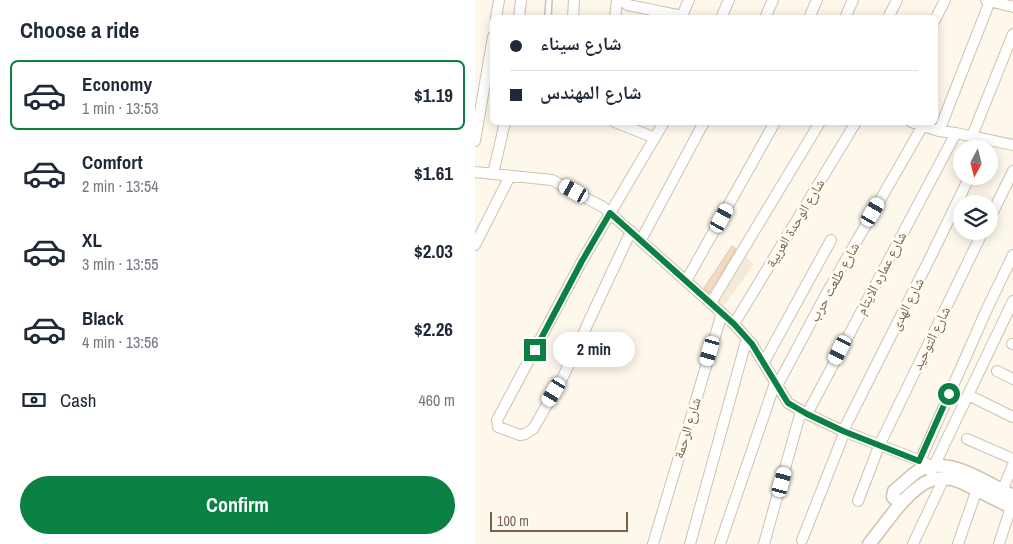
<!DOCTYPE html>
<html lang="en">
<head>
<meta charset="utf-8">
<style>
  :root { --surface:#fff; --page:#f2f2f3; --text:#1f2937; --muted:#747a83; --line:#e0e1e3; --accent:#0b8043 }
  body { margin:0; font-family:"Archivo Narrow","Noto Naskh Arabic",sans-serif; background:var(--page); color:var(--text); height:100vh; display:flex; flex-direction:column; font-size:19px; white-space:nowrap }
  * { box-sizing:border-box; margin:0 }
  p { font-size:16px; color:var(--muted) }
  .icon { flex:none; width:28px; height:28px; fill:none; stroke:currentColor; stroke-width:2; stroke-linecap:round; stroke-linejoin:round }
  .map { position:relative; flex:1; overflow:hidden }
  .details { display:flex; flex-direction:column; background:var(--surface); width:475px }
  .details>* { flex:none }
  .top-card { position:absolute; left:15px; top:15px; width:448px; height:110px; border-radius:8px; box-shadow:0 2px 12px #0003; display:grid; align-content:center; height:110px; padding:0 20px; background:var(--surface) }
  .needle { width:32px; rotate:187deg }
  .buttons { position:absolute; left:478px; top:140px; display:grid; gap:10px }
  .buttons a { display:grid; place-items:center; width:45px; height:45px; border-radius:50%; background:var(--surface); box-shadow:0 2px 12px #0003; font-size:25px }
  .scale { position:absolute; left:15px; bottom:12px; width:138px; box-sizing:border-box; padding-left:5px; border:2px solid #79614c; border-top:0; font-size:14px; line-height:18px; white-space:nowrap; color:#79614c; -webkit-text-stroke:4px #fffbf2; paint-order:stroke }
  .end { position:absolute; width:22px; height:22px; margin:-11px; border:6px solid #0b8043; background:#fff; box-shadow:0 0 0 2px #fff }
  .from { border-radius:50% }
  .bubble { position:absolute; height:35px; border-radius:18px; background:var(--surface); box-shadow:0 2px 12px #0003; font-size:16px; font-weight:700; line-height:35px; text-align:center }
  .car { position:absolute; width:15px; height:30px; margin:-15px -8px; border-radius:6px; box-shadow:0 0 4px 1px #0007; background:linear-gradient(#fff 24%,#345 0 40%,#fff 0 76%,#345 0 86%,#fff 0) }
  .top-card b { display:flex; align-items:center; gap:18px; height:48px; font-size:19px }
  .top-card b+b { border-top:1px solid var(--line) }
  .top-card i { width:12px; height:12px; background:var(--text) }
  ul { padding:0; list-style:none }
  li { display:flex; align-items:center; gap:15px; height:70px; margin:0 10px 8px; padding:0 10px; border:2px solid transparent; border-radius:8px }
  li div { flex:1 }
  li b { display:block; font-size:19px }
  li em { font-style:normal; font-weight:700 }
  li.selected { border-color:var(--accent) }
  li>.icon { width:45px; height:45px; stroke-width:1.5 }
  h2 { padding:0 20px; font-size:22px; line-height:60px }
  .pay { display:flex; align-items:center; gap:12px; height:55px; padding:0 20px; font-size:19px }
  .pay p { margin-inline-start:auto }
  .button { display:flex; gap:10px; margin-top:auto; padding:10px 20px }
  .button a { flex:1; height:58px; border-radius:30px; background:var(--accent); color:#fff; font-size:20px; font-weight:700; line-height:58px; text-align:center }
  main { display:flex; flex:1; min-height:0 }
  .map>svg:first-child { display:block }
  .residential { fill:#f5ead9 }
  .building { fill:#f3dac2; stroke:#e6c2a2 }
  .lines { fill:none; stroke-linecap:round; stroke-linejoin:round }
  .service-casing { stroke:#d0c1af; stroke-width:8 }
  .minor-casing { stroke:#d0c1af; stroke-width:12 }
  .tertiary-casing { stroke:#d0c1af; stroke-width:15 }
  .service { stroke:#fff; stroke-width:5 }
  .minor { stroke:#fff; stroke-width:10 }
  .tertiary { stroke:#fff; stroke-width:12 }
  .route { stroke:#0b8043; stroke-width:6 }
  .labels { text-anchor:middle; stroke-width:5; stroke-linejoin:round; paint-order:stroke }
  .street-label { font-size:14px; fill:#79614c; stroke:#fffbf2 }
</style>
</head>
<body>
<main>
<section class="details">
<h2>Choose a ride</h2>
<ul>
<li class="selected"><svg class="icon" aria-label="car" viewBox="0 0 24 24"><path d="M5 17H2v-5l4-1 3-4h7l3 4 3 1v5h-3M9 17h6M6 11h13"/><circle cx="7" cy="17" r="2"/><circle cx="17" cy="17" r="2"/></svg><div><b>Economy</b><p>1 min · 13:53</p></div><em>$1.19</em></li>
<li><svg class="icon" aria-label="car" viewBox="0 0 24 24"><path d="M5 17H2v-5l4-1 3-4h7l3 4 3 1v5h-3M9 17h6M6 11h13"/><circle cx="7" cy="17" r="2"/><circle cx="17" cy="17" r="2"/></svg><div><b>Comfort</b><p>2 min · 13:54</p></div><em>$1.61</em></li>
<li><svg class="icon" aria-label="car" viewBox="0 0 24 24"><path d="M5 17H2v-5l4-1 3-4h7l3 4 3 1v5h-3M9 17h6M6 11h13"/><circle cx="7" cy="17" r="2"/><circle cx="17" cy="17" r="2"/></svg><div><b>XL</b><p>3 min · 13:55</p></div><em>$2.03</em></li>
<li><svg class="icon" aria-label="car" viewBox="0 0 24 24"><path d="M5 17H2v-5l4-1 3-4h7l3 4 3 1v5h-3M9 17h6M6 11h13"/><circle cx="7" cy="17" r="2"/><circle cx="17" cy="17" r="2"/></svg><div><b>Black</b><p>4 min · 13:56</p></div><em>$2.26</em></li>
</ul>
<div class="pay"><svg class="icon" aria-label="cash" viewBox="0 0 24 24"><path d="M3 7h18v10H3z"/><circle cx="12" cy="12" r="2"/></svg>Cash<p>460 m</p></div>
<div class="button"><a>Confirm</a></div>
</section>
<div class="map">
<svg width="538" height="544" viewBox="0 0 538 544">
  <rect width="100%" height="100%" fill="#fdf8eb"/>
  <path class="residential" d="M269 256 279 264 247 309 238 303Z"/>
  <path class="building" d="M257 246 261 249 234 293 229 288Z"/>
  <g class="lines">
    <defs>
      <path id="service" d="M73 17 74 0"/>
      <path id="minor" d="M145 0 153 5 207 16
        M511 0 538 7
        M21 18 24 0
        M44 18 46 0
        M98 18 99 0
        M140 18 142 0
        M206 18 214 0
        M246 18 254 0
        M290 18 298 0
        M334 18 342 0
        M370 18 378 0
        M413 18 422 0
        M460 20 470 0
        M140 122 180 138
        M436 122 464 131 481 133 538 145
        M464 131 515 1
        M497 136 538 34
        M0 141 18 37
        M0 172 77 180 128 207 259 324 277 344 313 403 332 414 368 431 451 463 455 467 456 472
        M18 174 30 122
        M514 220 538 171
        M156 231 87 379 58 429 50 434 45 435 23 427 22 420 107 261 189 122
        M166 240 229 122
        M0 245 35 176
        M211 281 300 122
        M236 303 345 122
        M259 324 381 122
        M537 344H538
        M289 362 356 240
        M522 371 538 379
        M302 386 349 298 447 127
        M493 395 538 417
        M332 414 481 133
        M368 431 457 254 495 176
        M492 439 538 459
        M445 461 511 311 538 255
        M459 466 538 301
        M527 491 538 465
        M383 501 404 446 508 231
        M327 540 370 431
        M178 544 247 313
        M215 544 272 338
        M245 544 300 383
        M289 544 326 411
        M438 544 469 478
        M483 544 502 489
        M524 544 536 507"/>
      <path id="tertiary" d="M426 504 418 497 419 491C427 485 435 476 443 471 472 454 512 483 538 496
        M394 544C410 525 432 489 456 480 466 477 476 478 486 482L538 508"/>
    </defs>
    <use href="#service" class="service-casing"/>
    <use href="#minor" class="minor-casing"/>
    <use href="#tertiary" class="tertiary-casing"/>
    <use href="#service" class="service"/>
    <use href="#minor" class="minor"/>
    <use href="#tertiary" class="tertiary"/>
  </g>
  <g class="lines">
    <path class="route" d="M60 350 107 261 135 213 259 324 277 344 313 403 332 414 368 431 444 461 474 394"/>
  </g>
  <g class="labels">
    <g class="street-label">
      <text transform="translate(320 223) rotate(-59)" y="5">شارع الوحدة العربية</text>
      <text transform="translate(406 273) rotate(-62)" y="5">شارع عماره الايتام</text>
      <text transform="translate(359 282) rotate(-61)" y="5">شارع طلعت حرب</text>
      <text transform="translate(432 304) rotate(-63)" y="5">شارع الهدى</text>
      <text transform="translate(456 338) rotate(-64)" y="5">شارع التوحيد</text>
      <text transform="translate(212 428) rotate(-73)" y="5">شارع الرحمة</text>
    </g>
  </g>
</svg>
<div class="buttons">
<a><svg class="needle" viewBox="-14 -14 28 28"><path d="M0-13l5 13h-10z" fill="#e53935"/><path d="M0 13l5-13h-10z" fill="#747a83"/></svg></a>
<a><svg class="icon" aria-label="layers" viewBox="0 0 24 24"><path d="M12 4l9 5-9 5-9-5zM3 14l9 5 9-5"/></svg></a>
</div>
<div class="scale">100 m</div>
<i class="end from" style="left:474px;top:394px"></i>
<i class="end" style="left:60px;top:350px"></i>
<div class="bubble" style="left:78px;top:332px;width:82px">2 min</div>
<i class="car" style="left:99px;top:191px;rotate:299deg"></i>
<i class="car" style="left:398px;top:212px;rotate:30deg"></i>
<i class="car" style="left:247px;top:218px;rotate:29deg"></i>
<i class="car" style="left:365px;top:350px;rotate:207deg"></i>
<i class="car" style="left:235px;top:351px;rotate:196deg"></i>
<i class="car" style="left:79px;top:392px;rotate:211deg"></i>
<i class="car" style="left:307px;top:482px;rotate:15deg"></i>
<div class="top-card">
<b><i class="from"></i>شارع سيناء</b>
<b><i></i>شارع المهندس</b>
</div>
</div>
</main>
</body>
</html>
